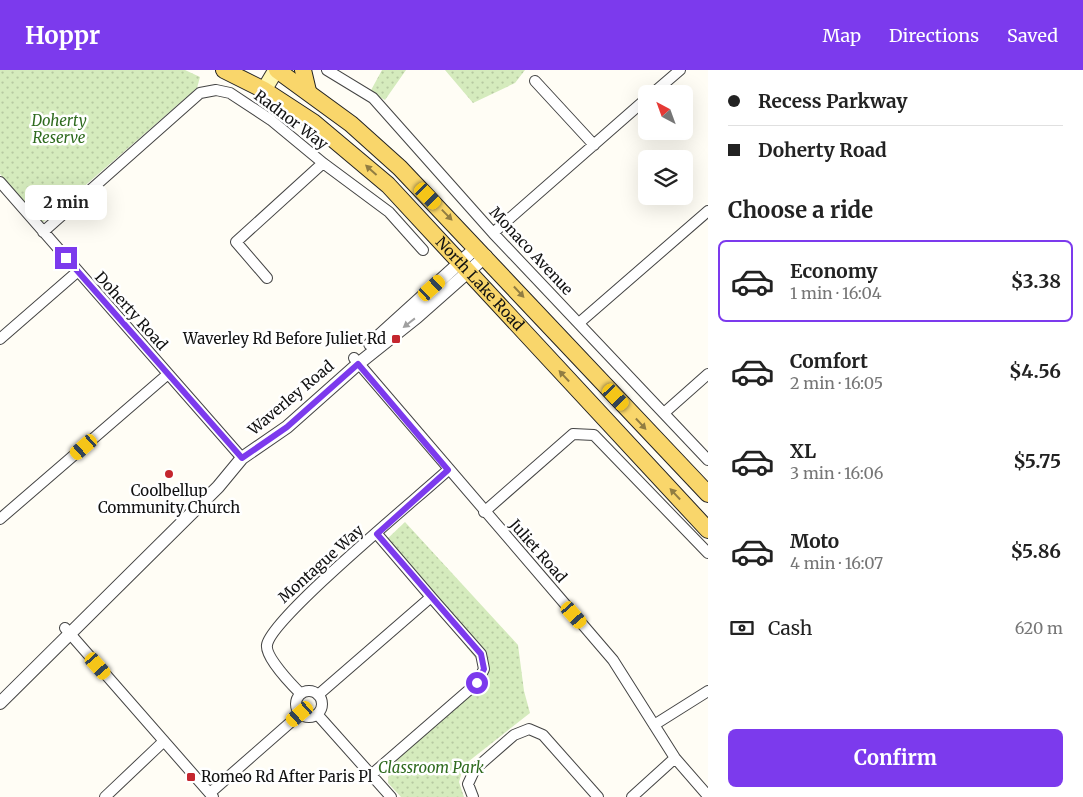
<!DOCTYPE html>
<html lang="en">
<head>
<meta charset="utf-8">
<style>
  :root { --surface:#fff; --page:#f2f2f2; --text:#222; --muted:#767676; --line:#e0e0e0; --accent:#7c3aed }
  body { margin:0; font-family:Merriweather,serif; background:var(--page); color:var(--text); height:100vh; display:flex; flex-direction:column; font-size:19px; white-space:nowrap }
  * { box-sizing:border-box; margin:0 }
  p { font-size:16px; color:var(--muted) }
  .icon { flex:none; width:28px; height:28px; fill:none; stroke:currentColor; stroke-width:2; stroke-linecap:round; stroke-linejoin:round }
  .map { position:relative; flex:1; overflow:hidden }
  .drawer { display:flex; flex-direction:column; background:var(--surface); width:375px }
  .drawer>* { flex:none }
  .guide { display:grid; align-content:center; height:110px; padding:0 20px; background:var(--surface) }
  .needle { width:32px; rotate:319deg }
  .controls { position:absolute; left:638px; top:15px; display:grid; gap:10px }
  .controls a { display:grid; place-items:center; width:55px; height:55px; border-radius:8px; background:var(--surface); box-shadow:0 5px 20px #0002; font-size:25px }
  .end { position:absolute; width:22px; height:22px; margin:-11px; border:6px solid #7c3aed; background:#fff; box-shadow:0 0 0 2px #fff }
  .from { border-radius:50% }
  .bubble { position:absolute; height:35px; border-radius:8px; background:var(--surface); box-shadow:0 5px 20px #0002; font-size:16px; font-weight:700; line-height:35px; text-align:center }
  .car { position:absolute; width:15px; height:30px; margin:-15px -8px; border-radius:6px; box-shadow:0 0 4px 1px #0007; background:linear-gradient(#f5c518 24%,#345 0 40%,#f5c518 0 76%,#345 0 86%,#f5c518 0) }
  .guide b { display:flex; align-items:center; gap:18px; height:48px; font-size:19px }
  .guide b+b { border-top:1px solid var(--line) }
  .guide i { width:12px; height:12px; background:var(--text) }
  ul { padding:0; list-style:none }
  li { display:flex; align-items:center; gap:15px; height:82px; margin:0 10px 8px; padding:0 10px; border:2px solid transparent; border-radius:8px }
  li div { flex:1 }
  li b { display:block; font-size:19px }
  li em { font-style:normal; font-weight:700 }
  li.selected { border-color:var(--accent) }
  li>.icon { width:45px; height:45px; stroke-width:1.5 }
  h2 { padding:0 20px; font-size:22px; line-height:60px }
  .pay { display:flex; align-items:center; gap:12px; height:55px; padding:0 20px; font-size:19px }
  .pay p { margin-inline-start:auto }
  .action { display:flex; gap:10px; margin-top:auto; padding:10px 20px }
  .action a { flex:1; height:58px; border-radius:8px; background:var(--accent); color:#fff; font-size:20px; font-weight:700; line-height:58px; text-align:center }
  header { display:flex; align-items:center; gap:30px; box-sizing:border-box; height:70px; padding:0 25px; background:var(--accent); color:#fff }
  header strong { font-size:24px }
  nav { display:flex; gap:28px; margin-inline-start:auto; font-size:18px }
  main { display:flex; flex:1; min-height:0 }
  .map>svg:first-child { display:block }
  .park { fill:url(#park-dots) }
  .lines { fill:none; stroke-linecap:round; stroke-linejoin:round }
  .minor-casing { stroke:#444; stroke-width:12 }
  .tertiary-casing { stroke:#444; stroke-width:14 }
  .secondary-casing { stroke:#333; stroke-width:17 }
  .primary-casing { stroke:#222; stroke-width:18 }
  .minor { stroke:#fff; stroke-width:10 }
  .tertiary { stroke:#fff; stroke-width:12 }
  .secondary { stroke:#fff6b0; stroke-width:15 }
  .primary { stroke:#f9d66b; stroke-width:16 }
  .oneway { fill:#917d42 }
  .oneway2 { fill:#a0a0a0 }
  .route { stroke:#7c3aed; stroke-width:6 }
  .poi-dot { fill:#c4262e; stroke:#fff; stroke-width:2 }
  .labels { text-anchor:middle; stroke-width:5; stroke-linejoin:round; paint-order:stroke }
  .street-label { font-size:15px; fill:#111; stroke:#fff }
  .park-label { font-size:15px; font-style:italic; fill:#2f6b1f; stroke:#fff }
  .poi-label { font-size:15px; fill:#111; stroke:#fff; text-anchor:end }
</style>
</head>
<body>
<header>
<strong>Hoppr</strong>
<nav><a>Map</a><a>Directions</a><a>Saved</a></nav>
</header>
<main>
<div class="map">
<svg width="708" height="727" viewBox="0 0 708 727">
  <defs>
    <pattern id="park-dots" width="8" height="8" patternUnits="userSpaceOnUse" patternTransform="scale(1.25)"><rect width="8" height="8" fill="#d5ebbd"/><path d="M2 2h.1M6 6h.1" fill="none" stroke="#b6c8a1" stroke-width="1.8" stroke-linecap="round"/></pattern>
  </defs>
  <rect width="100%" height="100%" fill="#fffdf5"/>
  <path class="park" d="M0 0H185L200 7 197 18 42 153 0 104Z
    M382 0H406L385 30 370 22Z
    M445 0H525L515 13 473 33Z
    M405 452 518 575 524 621 530 643 464 695 459 712 464 727H401L388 713 389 696 473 622 485 607 477 590 434 537 386 470Z"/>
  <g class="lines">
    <defs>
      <path id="minor" d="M327 0 373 28 493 163 708 390
        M535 11 594 75
        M652 24 680 0
        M0 112 242 388
        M43 162 200 23 216 20 230 23 271 50 323 93 389 142 423 180
        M493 163 646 29
        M267 208 236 172 323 93
        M579 253 708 141
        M0 269 77 202
        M354 288 613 590 675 688 708 726
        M664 343 708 304
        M484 442 573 364 594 365 708 483
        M0 449 168 304
        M65 558 213 727
        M296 634a13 13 0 1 1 26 0a13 13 0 1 1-26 0Z
        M301 624C292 615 265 587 267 575 271 548 420 426 448 400
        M318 625 431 527 377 464
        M317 644 391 727
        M654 655 708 621
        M371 705 477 613 484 599 481 584 431 527
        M210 723 300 644
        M105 727 164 671
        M473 727 468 714 475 699 514 665 529 659 543 665 598 727
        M632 727 675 688"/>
      <path id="tertiary" d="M370 274 477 177
        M0 633 218 417 242 388 287 357 358 294 417 247 486 186"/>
      <path id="secondary" d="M264 20 276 0"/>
      <g id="primary">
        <path id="s1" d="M224 0 264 20 313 52 388 115 708 460"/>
        <path d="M277 0 351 54 400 98 708 424"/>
        <path d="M303 0 308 21"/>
      </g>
    </defs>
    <use href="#minor" class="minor-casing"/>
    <use href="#tertiary" class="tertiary-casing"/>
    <use href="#secondary" class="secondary-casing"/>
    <use href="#primary" class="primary-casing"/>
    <use href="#minor" class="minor"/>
    <use href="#tertiary" class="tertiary"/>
    <use href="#secondary" class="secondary"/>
    <use href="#primary" class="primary"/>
  </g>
  <defs><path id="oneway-solid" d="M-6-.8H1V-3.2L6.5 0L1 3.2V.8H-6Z" transform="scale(1.25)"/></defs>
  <g class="oneway">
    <use href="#oneway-solid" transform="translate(371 100) rotate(-138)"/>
    <use href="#oneway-solid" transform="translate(447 145) rotate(46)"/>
    <use href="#oneway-solid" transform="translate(519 222) rotate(47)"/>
    <use href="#oneway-solid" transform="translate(564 306) rotate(-133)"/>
    <use href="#oneway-solid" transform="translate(641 354) rotate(47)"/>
    <use href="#oneway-solid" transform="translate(675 424) rotate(-133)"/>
  </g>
  <use class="oneway2" href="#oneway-solid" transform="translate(409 253) rotate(142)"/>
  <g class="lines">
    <path class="route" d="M66 188 242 388 287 357 358 294 448 400 377 464 481 584 484 599 477 613"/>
  </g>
  <g class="poi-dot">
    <rect x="391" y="264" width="10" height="10" rx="2.5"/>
    <circle cx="169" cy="404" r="5"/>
    <rect x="186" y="702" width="10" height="10" rx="2.5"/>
  </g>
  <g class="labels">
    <g class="street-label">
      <text transform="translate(291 50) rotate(37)" y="5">Radnor Way</text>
      <text transform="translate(531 181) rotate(47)" y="5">Monaco Avenue</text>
      <text dy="5" stroke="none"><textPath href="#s1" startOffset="336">North Lake Road</textPath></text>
      <text transform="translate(131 241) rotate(48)" y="5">Doherty Road</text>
      <text transform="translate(291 328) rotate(-40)" y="5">Waverley Road</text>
      <text transform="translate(538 481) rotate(49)" y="5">Juliet Road</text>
      <text transform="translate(321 494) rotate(-42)" y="5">Montague Way</text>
    </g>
    <g class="park-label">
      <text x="59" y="56">Doherty<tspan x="59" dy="17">Reserve</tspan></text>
      <text x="431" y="703">Classroom Park</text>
    </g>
    <g class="poi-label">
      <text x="386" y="274">Waverley Rd Before Juliet Rd</text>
      <text x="169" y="426" text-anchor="middle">Coolbellup<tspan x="169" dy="17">Community Church</tspan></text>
      <text x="201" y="712" text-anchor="start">Romeo Rd After Paris Pl</text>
    </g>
  </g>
</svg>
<div class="controls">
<a><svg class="needle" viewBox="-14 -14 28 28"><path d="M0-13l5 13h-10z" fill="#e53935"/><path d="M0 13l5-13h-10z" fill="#767676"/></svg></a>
<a><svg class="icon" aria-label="layers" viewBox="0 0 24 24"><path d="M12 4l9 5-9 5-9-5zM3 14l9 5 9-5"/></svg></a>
</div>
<i class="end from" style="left:477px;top:613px"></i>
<i class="end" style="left:66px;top:188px"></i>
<div class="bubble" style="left:25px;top:115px;width:82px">2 min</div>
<i class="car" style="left:428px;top:126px;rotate:136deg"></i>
<i class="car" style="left:432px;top:218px;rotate:48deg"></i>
<i class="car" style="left:616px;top:327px;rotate:137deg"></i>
<i class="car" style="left:84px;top:377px;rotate:229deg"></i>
<i class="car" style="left:574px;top:545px;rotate:139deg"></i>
<i class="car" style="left:98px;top:596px;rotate:139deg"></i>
<i class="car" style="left:300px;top:644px;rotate:229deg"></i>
</div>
<section class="drawer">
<div class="guide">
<b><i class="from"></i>Recess Parkway</b>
<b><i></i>Doherty Road</b>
</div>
<h2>Choose a ride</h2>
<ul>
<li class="selected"><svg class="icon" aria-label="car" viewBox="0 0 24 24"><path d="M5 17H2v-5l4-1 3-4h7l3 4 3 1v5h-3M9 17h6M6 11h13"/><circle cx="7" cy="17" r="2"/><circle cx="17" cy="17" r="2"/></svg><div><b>Economy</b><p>1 min · 16:04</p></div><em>$3.38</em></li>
<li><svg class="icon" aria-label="car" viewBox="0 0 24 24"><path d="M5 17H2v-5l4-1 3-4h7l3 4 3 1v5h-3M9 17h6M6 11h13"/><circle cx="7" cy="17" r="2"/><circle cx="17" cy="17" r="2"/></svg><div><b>Comfort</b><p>2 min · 16:05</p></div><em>$4.56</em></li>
<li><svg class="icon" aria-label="car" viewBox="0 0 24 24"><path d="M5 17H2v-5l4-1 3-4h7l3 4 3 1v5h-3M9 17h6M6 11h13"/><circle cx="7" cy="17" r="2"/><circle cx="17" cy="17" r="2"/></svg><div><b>XL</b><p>3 min · 16:06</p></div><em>$5.75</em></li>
<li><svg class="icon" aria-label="car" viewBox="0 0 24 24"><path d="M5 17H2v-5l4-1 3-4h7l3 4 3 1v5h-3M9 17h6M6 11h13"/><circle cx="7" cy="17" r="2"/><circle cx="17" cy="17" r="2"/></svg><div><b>Moto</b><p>4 min · 16:07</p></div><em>$5.86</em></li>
</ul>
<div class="pay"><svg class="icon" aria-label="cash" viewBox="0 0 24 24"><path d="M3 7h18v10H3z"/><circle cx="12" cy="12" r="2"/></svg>Cash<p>620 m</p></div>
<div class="action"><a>Confirm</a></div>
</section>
</main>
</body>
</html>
